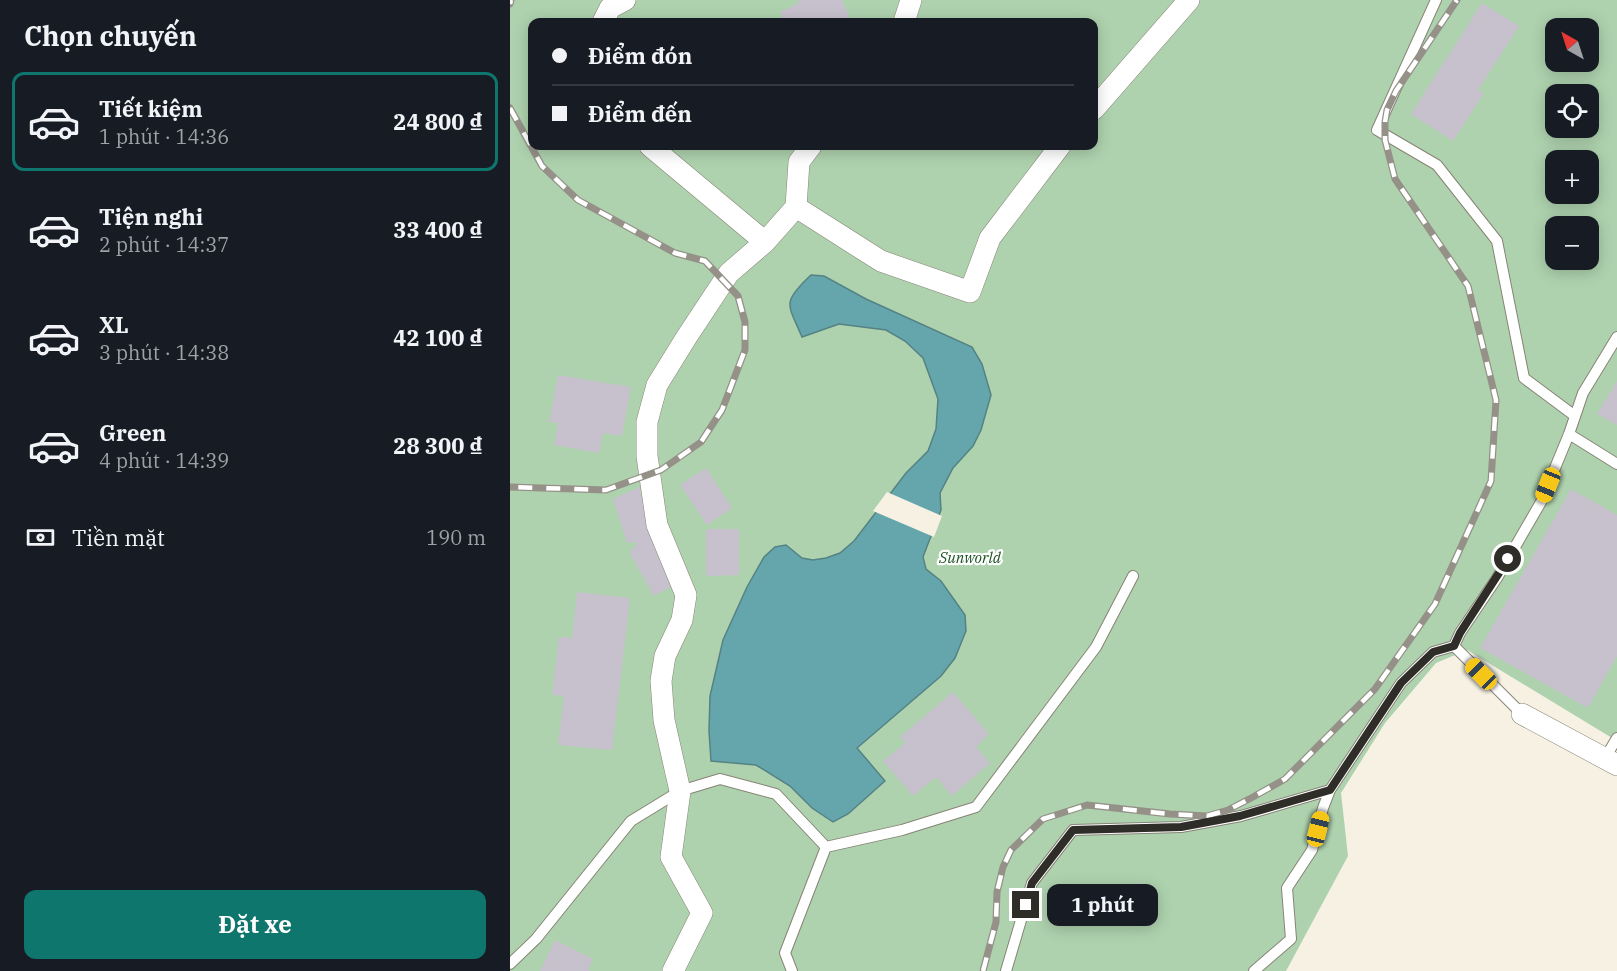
<!DOCTYPE html>
<html lang="vi">
<head>
<meta charset="utf-8">
<style>
  :root { --surface:#171b24; --page:#20242c; --text:#f1f3f6; --muted:#9ea1a6; --line:#363941; --accent:#0f766e }
  body { margin:0; font-family:"IBM Plex Serif",serif; background:var(--page); color:var(--text); height:100vh; display:flex; flex-direction:column; font-size:22px; white-space:nowrap }
  * { box-sizing:border-box; margin:0 }
  p { font-size:20px; color:var(--muted) }
  .icon { flex:none; width:33px; height:33px; fill:none; stroke:currentColor; stroke-width:2; stroke-linecap:round; stroke-linejoin:round }
  .map { position:relative; flex:1; overflow:hidden }
  .sheet { display:flex; flex-direction:column; background:var(--surface); width:510px }
  .sheet>* { flex:none }
  .hud { position:absolute; left:18px; top:18px; width:570px; height:132px; border-radius:12px; box-shadow:0 3px 15px #0003; display:grid; align-content:center; height:132px; padding:0 24px; background:var(--surface) }
  .needle { width:39px; rotate:321deg }
  .fabs { position:absolute; left:1035px; top:18px; display:grid; gap:12px }
  .fabs a { display:grid; place-items:center; width:54px; height:54px; border-radius:12px; background:var(--surface); box-shadow:0 3px 15px #0003; font-size:30px }
  .end { position:absolute; width:27px; height:27px; margin:-14px; border:8px solid #2f2d28; background:#fff; box-shadow:0 0 0 3px #fff }
  .from { border-radius:50% }
  .bubble { position:absolute; height:42px; border-radius:12px; background:var(--surface); box-shadow:0 3px 15px #0003; font-size:20px; font-weight:800; line-height:42px; text-align:center }
  .car { position:absolute; width:18px; height:36px; margin:-18px -9px; border-radius:8px; box-shadow:0 0 4px 2px #0007; background:linear-gradient(#f5c518 24%,#345 0 40%,#f5c518 0 76%,#345 0 86%,#f5c518 0) }
  .hud b { display:flex; align-items:center; gap:21px; height:57px; font-size:22px }
  .hud b+b { border-top:2px solid var(--line) }
  .hud i { width:15px; height:15px; background:var(--text) }
  ul { padding:0; list-style:none }
  li { display:flex; align-items:center; gap:18px; height:99px; margin:0 12px 9px; padding:0 12px; border:3px solid transparent; border-radius:12px }
  li div { flex:1 }
  li b { display:block; font-size:22px }
  li em { font-style:normal; font-weight:800 }
  li.selected { border-color:var(--accent) }
  li>.icon { width:54px; height:54px; stroke-width:1.5 }
  h2 { padding:0 24px; font-size:27px; line-height:72px }
  .pay { display:flex; align-items:center; gap:15px; height:66px; padding:0 24px; font-size:22px }
  .pay p { margin-inline-start:auto }
  .primary-button { display:flex; gap:12px; margin-top:auto; padding:12px 24px }
  .primary-button a { flex:1; height:69px; border-radius:12px; background:var(--accent); color:#fff; font-size:24px; font-weight:800; line-height:69px; text-align:center }
  main { display:flex; flex:1; min-height:0 }
  .map>svg:first-child { display:block }
  .green { fill:#aed2ae; fill-rule:evenodd }
  .water { fill:#65a6ac; stroke:#558284; stroke-width:1.5 }
  .pier { fill:#f6f1e3 }
  .building { fill:#c7c1ce }
  .lines { fill:none; stroke-linecap:round; stroke-linejoin:round }
  .lane-casing { stroke:#878376; stroke-width:12 }
  .street-casing { stroke:#878376; stroke-width:22 }
  .lane { stroke:#fff; stroke-width:10 }
  .street { stroke:#fff; stroke-width:21 }
  .rail-casing { stroke:#959188; stroke-width:7 }
  .rail { stroke:#fff; stroke-width:4.5; stroke-dasharray:14; stroke-linecap:butt }
  .route { stroke:#2f2d28; stroke-width:8 }
  .labels { text-anchor:middle; stroke-width:4.5; stroke-linejoin:round; paint-order:stroke }
  .park-label { font-size:15px; font-style:italic; fill:#1c5322; stroke:#fff }
</style>
</head>
<body>
<main>
<section class="sheet">
<h2>Chọn chuyến</h2>
<ul>
<li class="selected"><svg class="icon" aria-label="car" viewBox="0 0 24 24"><path d="M5 17H2v-5l4-1 3-4h7l3 4 3 1v5h-3M9 17h6M6 11h13"/><circle cx="7" cy="17" r="2"/><circle cx="17" cy="17" r="2"/></svg><div><b>Tiết kiệm</b><p>1 phút · 14:36</p></div><em>24 800 ₫</em></li>
<li><svg class="icon" aria-label="car" viewBox="0 0 24 24"><path d="M5 17H2v-5l4-1 3-4h7l3 4 3 1v5h-3M9 17h6M6 11h13"/><circle cx="7" cy="17" r="2"/><circle cx="17" cy="17" r="2"/></svg><div><b>Tiện nghi</b><p>2 phút · 14:37</p></div><em>33 400 ₫</em></li>
<li><svg class="icon" aria-label="car" viewBox="0 0 24 24"><path d="M5 17H2v-5l4-1 3-4h7l3 4 3 1v5h-3M9 17h6M6 11h13"/><circle cx="7" cy="17" r="2"/><circle cx="17" cy="17" r="2"/></svg><div><b>XL</b><p>3 phút · 14:38</p></div><em>42 100 ₫</em></li>
<li><svg class="icon" aria-label="car" viewBox="0 0 24 24"><path d="M5 17H2v-5l4-1 3-4h7l3 4 3 1v5h-3M9 17h6M6 11h13"/><circle cx="7" cy="17" r="2"/><circle cx="17" cy="17" r="2"/></svg><div><b>Green</b><p>4 phút · 14:39</p></div><em>28 300 ₫</em></li>
</ul>
<div class="pay"><svg class="icon" aria-label="cash" viewBox="0 0 24 24"><path d="M3 7h18v10H3z"/><circle cx="12" cy="12" r="2"/></svg>Tiền mặt<p>190 m</p></div>
<div class="primary-button"><a>Đặt xe</a></div>
</section>
<div class="map">
<svg width="1107" height="971" viewBox="0 0 1107 971">
  <rect width="100%" height="100%" fill="#f6f1e3"/>
  <path class="green" d="M0 0H1107V741L957 650 926 663 875 723 831 793 838 856 776 971H0ZM22 22H584V146H22ZM1046 28H1078V62H1046ZM1046 94H1078V128H1046ZM1046 160H1078V194H1046ZM1046 226H1078V260H1046Z"/>
  <path class="water" d="M301 275 314 276 356 299 462 347 472 364 481 395 471 430 463 446 443 468 430 493 431 510 413 557 416 569 431 581 455 615 456 631 445 658 431 676 347 748 375 781 338 814 323 822 302 808 280 786 246 765 201 761 199 731 200 696 213 640 237 587 254 557 265 547 276 545 292 558 303 560 316 558 330 553 344 541 396 473 418 451 426 429 428 399 413 358 395 341 376 330 329 324 292 337C278 304 271 303 301 275Z"/>
  <path class="pier" d="M377 492 432 516 424 537 363 511Z"/>
  <path class="building" d="M288 0H332L341 21 337 22H274L270 12 289 3Z
    M972 3 1009 26 968 90 974 93 943 141 901 114Z
    M48 375 121 387 112 436 93 433 89 453 44 445 48 423 39 422Z
    M1107 381V425L1087 414Z
    M196 468 222 508 197 525 170 485Z
    M129 487 143 536 167 583 144 596 119 552 128 543 117 542 103 499Z
    M1061 489 1107 515V656L1078 708 970 648Z
    M196 529H229V575L196 576Z
    M67 592 120 598 102 750 48 745 54 696 42 695 49 637 62 638Z
    M443 692 479 734 466 747 480 763 442 796 426 777 403 796 373 761 395 743 390 737Z
    M45 940 83 959 78 969 82 971H30Z"/>
  <g class="lines">
    <defs>
      <path id="lane" d="M926 0 867 130 927 165 987 241 1014 378 1065 416
        M1059 434 1107 464
        M1012 714 944 646 950 633 987 578 1031 502 1059 434 1073 393 1107 337
        M1095 758 1107 738
        M0 964 26 939 121 821 170 791 210 779 266 794 316 847
        M282 971 275 953 316 847 392 830 466 807 586 647 623 576
        M496 971 522 883 563 830 671 827 731 816 820 790 891 683 923 652 944 646
        M744 971 781 939 777 888 802 850 813 808 820 790"/>
      <path id="street" d="M93 22 100 8 115 0
        M394 22 401 0
        M584 109 679 0
        M140 146 255 242
        M286 207 371 261 460 292 480 238 550 146
        M1012 714 1107 765
        M163 971 192 913 161 857 170 791 154 720 151 681 155 656 172 620 176 595 147 525 137 456V422L147 385 176 338 219 273 255 242 286 207 289 162 301 146"/>
    </defs>
    <use href="#lane" class="lane-casing"/>
    <use href="#street" class="street-casing"/>
    <use href="#lane" class="lane"/>
    <use href="#street" class="street"/>
    <defs>
      <path id="rail" d="M0 4 1 0
        M0 108 32 166 68 200 165 253 195 261 228 296 235 322V350L212 410 191 442 151 470 96 490 0 487
        M473 971 486 922 487 892 493 867 501 850 533 819 577 805 660 814 697 816 718 810 743 797 775 779 865 689 925 604 981 481 986 400 958 286 885 179 875 140V122L877 110 886 91 947 0"/>
    </defs>
    <use href="#rail" class="rail-casing"/>
    <use href="#rail" class="rail"/>
  </g>
  <g class="lines">
    <path class="route" d="M516 905 522 883 563 830 671 827 730 816 820 790 891 683 923 652 944 646 950 633 998 559"/>
  </g>
  <g class="labels">
    <g class="park-label">
      <text x="460" y="563">Sunworld</text>
    </g>
  </g>
</svg>
<div class="fabs">
<a><svg class="needle" viewBox="-14 -14 28 28"><path d="M0-13l5 13h-10z" fill="#e53935"/><path d="M0 13l5-13h-10z" fill="#9ea1a6"/></svg></a>
<a><svg class="icon" aria-label="locate" viewBox="0 0 24 24"><circle cx="12" cy="12" r="6"/><path d="M12 2v4M12 18v4M2 12h4M18 12h4"/></svg></a>
<a>+</a>
<a>−</a>
</div>
<i class="end from" style="left:998px;top:559px"></i>
<i class="end" style="left:516px;top:905px"></i>
<div class="bubble" style="left:537px;top:884px;width:111px">1 phút</div>
<i class="car" style="left:1038px;top:485px;rotate:202deg"></i>
<i class="car" style="left:971px;top:674px;rotate:315deg"></i>
<i class="car" style="left:808px;top:829px;rotate:14deg"></i>
<div class="hud">
<b><i class="from"></i>Điểm đón</b>
<b><i></i>Điểm đến</b>
</div>
</div>
</main>
</body>
</html>
